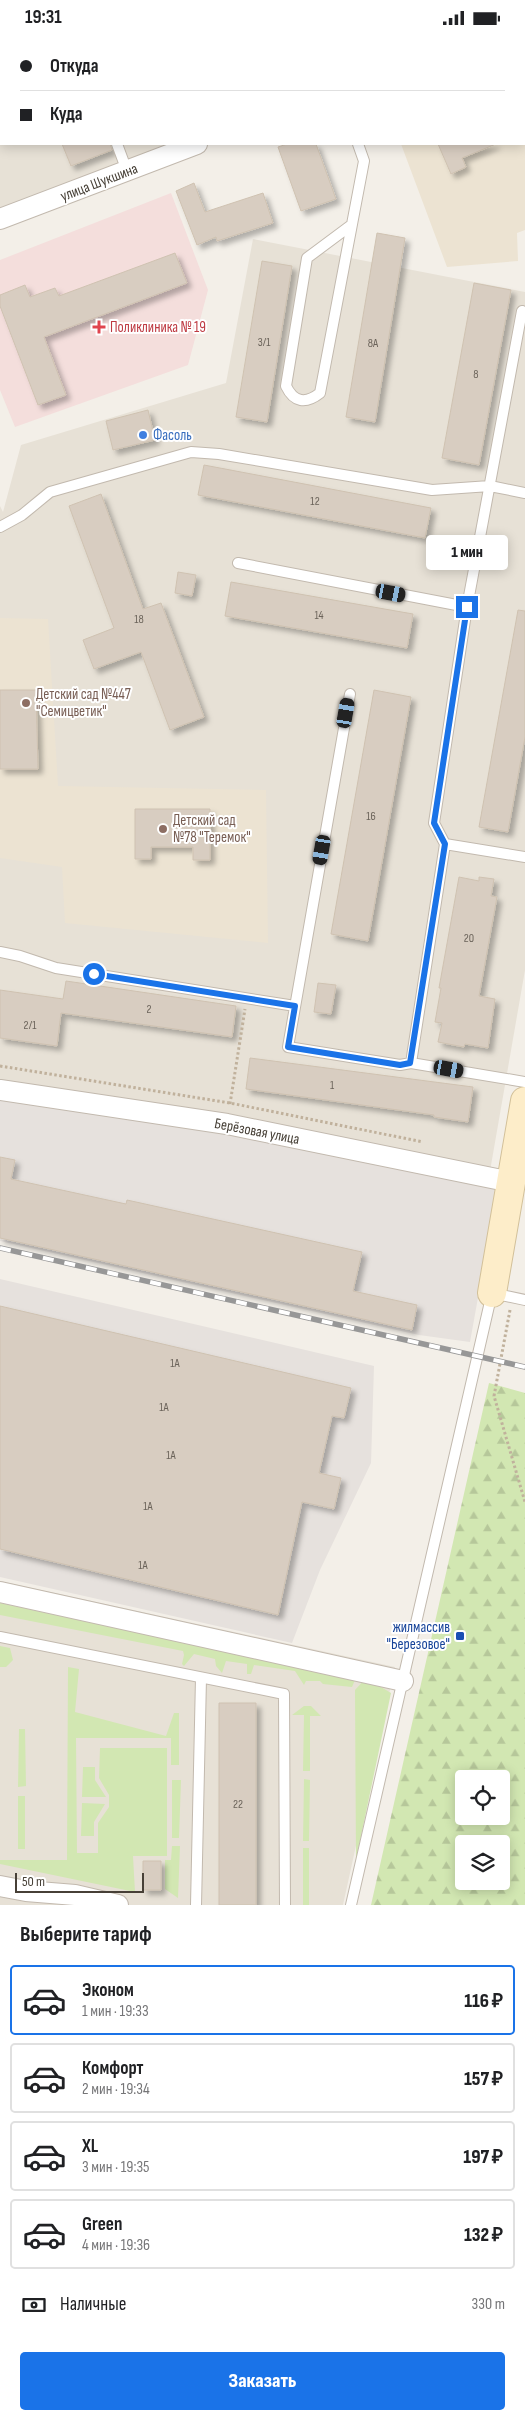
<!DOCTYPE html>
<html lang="ru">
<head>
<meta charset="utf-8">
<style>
  :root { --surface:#fff; --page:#f2f2f2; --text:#202124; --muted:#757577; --line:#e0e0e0; --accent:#1a73e8 }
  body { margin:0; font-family:"Sofia Sans Condensed",sans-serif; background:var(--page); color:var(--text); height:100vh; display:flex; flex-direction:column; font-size:19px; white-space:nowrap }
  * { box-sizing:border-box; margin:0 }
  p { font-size:16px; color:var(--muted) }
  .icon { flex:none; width:28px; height:28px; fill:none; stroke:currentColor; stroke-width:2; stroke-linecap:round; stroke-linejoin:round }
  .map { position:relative; height:1870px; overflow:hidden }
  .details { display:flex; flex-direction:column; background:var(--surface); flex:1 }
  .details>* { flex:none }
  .guide { position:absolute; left:0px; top:0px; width:525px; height:110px; box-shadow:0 2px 12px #0003; display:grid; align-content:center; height:110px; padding:0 20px; background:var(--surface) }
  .controls { position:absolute; left:455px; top:1735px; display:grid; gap:10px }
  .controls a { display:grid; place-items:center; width:55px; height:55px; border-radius:5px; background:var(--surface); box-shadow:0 2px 12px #0003; font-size:25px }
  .scale { position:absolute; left:15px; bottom:12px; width:129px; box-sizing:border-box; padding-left:5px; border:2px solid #474037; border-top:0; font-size:14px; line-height:18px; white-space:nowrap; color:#474037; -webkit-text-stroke:4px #fff; paint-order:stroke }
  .end { position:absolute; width:22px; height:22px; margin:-11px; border:6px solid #1a73e8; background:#fff; box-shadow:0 0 0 2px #fff }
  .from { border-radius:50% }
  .bubble { position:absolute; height:35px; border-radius:5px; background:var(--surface); box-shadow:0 2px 12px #0003; font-size:16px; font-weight:800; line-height:35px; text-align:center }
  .car { position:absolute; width:15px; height:30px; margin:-15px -8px; border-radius:6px; box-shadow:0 0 4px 1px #0007; background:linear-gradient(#222 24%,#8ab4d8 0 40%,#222 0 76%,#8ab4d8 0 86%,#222 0) }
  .guide b { display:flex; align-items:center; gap:18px; height:48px; font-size:19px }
  .guide b+b { border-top:1px solid var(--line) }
  .guide i { width:12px; height:12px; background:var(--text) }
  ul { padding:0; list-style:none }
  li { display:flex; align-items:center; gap:15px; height:70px; margin:0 10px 8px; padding:0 10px; border:2px solid var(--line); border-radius:5px }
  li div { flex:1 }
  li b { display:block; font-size:19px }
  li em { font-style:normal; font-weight:800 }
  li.active { border-color:var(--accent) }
  li>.icon { width:45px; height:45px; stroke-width:1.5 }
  h2 { padding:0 20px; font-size:22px; line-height:60px }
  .pay { display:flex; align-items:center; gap:12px; height:55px; padding:0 20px; font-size:19px }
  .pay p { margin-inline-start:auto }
  .action { display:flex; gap:10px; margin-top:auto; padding:10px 20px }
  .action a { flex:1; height:58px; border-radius:5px; background:var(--accent); color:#fff; font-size:20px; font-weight:800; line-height:58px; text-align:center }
  .status { display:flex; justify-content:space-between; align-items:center; height:35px; padding:0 25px; background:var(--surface); direction:ltr }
  .status svg { height:14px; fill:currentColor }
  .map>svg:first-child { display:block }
  .residential { fill:#e7e1d6 }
  .industrial { fill:#e6e1dd }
  .education { fill:#ece3d2 }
  .medical { fill:#f4dedc }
  .green { fill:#d2e7b2 }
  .forest { fill:url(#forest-firs); fill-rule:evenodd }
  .building { fill:#d8cdc1; stroke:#cfc2b1; filter:url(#shadow) }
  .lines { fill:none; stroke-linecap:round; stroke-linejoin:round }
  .lane-casing { stroke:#c2b9ae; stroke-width:12 }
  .street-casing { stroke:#c2b9ae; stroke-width:22 }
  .secondary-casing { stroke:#d2c099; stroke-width:30 }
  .path { stroke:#c0b19c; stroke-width:3; stroke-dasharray:2.5 2.5; stroke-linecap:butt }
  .lane { stroke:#fff; stroke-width:10 }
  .street { stroke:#fff; stroke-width:20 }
  .secondary { stroke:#fdedc9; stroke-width:28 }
  .rail-casing { stroke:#979797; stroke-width:5.5 }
  .rail { stroke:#fff; stroke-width:4; stroke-dasharray:11; stroke-linecap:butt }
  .route { stroke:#1a73e8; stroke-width:6 }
  .health-dot { fill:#e0444e; stroke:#fff; stroke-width:2 }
  .shop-dot { fill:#3f7fe0; stroke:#fff; stroke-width:2 }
  .education-dot { fill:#8d6e63; stroke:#fff; stroke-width:2 }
  .transit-dot { fill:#1a4fb4; stroke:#fff; stroke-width:2 }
  .labels { text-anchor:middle; stroke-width:4; stroke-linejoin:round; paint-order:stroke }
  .number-label { font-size:12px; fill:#6b635a }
  .street-label { font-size:15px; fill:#474037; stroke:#fff }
  .health-label { font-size:15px; fill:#be3a42; stroke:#fff; text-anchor:start }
  .shop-label { font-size:15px; fill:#366cbe; stroke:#fff; text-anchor:start }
  .education-label { font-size:15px; fill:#785e54; stroke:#fff; text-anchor:start }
  .transit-label { font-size:15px; fill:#164399; stroke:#fff; text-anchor:end }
</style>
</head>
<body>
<div class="status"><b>19:31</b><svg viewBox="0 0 49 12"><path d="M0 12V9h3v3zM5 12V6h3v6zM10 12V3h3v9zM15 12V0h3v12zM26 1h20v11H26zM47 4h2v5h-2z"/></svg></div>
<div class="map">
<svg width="525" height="1870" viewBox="0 0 525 1870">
  <defs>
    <pattern id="forest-firs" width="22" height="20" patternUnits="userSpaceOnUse" patternTransform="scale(1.25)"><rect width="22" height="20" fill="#d2e7b2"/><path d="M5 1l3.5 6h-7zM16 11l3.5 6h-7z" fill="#b6c79a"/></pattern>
    <filter id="shadow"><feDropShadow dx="4.5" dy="4.5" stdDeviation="2.5" flood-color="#0004"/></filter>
  </defs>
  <rect width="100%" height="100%" fill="#f3efe8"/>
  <path class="residential" d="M0 0H452L1 1V109H169L0 174Z
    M253 204 525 257V935L490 1136 0 1046V471L3 477 21 410 226 348Z
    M0 1546 395 1632 343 1870H0Z"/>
  <path class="industrial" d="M0 1062 226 1095 498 1152 470 1307 419 1300 0 1206Z
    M0 1244 374 1331 371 1428 320 1535 292 1608 0 1542Z"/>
  <path class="education" d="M511 0H525V195L517 198 518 226 447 232 401 109H524V1H508Z
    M0 583 48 584 58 751 266 755 268 908 65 888 62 832 0 823Z"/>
  <path class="medical" d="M171 158 208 255 188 330 15 392 0 355V225Z"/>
  <path class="green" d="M0 1568 355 1645 352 1652 323 1649 320 1646H306L304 1650 295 1636 254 1630 251 1639H247V1629L226 1626 222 1638 216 1631 215 1624 194 1619 184 1631 182 1629 184 1620 183 1616 0 1580Z
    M0 1611 10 1613 13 1625 6 1632H0Z
    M68 1632 79 1634 75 1677 166 1701 174 1678H179V1730H171V1703H76L77 1818H98V1788L109 1772V1760L99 1743 100 1713H167V1821H133L135 1857 0 1829V1825H67Z
    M366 1643 391 1658 356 1825 355 1655Z
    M304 1671H311L321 1681H310V1736H303L304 1680H292Z
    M19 1694H25L26 1751 18 1752Z
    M83 1732H95V1745L106 1762H82Z
    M304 1744 310 1745 309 1806H303Z
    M172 1745H181L179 1803H172Z
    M18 1761H25V1814H18Z
    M82 1768 105 1769 94 1787V1801H81Z
    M172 1811H180L178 1863 165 1854V1825H171Z
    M303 1813H309V1870H303Z"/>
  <path class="forest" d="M489 1348 525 1358V1870H371ZM464 1744H501V1781H464ZM464 1809H501V1846H464Z"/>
  <path class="building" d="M62 109H110L112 115 71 131Z
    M287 109H316L336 164 301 176 278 112Z
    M438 109H496L462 123 466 132 451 139Z
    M194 148 205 177 263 158 273 188 217 206 216 202 197 210 176 156Z
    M377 198 405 203 375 387 346 382Z
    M175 218 187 248 44 302 66 360 38 370 0 271V260L25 250 30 262 55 253 59 261Z
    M262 226 292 231 267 387 236 382Z
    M474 248 511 255 479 430 442 423Z
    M148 375 155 405 113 415 106 386Z
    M204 430 431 473 425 503 198 460Z
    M101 459 143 574 161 568 204 682 170 695 141 617 94 634 83 605 114 593 69 471Z
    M178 537 196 540 192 561 175 558Z
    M231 547 413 579 407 613 225 581Z
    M518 575 525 576V702L508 797 479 792Z
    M0 655H36L38 734H0Z
    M374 655 411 662 368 906 331 899Z
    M135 774H210V825H193V812H151V824H135Z
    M459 842 479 846V842L494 844 491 861 497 862 479 961 495 964 488 1013 465 1009 464 1012 438 1007 442 988 435 987 441 953H439Z
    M66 946 236 971 232 1002 61 978 57 1011 0 1003V955L63 964Z
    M318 948 336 950 331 979 314 977Z
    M250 1023 473 1052 468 1087 434 1082V1080L246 1054Z
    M0 1122 15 1125 11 1144 126 1169 127 1165 362 1217 353 1256 417 1270 412 1295 0 1203Z
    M0 1271 351 1353 344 1383 332 1381 319 1438 341 1443 334 1474 302 1467 278 1580 0 1514Z
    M219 1668H256V1870H219Z
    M143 1826H161V1855H143Z"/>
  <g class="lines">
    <defs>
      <path id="lane" d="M74 0 75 1
        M283 0V1
        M117 109 127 136
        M350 191 307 223 286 351C294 368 306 369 320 358L364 126 358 109
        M0 492 22 480 50 457 191 417 219 419 432 455 490 451 525 458
        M238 528 467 572
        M350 659 288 1012 400 1030 411 1028 525 1047
        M445 809 434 788 467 572 522 276
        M0 917 20 921 56 933 295 971
        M411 1028 445 809 525 822
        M0 1602 284 1659 285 1870
        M196 1870 201 1643
        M351 1870 492 1258 525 1265"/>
      <path id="street" d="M476 1 479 0
        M0 184 197 109
        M0 1055 227 1089 511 1147
        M0 1557 403 1646
        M0 1851 26 1856 75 1860 118 1870"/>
      <path id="secondary" d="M492 1258 525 1066"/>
    </defs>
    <use href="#lane" class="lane-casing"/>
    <use href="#street" class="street-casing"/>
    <use href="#secondary" class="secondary-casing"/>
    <path class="path" d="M0 1031 230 1068 423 1107
      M230 1069 245 974
      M510 1275 494 1361 525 1467"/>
    <use href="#lane" class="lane"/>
    <use href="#street" class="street"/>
    <use href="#secondary" class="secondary"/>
    <defs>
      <path id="rail" d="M0 1213 525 1332"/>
    </defs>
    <use href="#rail" class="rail-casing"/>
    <use href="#rail" class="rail"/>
  </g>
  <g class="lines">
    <path class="route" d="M94 939 295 971 288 1012 400 1030 410 1028 445 809 434 788 467 572"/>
  </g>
  <path class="health-dot" d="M96.5 284.5h5v5h5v5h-5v5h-5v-5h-5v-5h5z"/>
  <circle class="shop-dot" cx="143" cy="400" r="5"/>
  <g class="education-dot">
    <circle cx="26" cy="668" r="5"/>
    <circle cx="163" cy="794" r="5"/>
  </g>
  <rect class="transit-dot" x="455" y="1596" width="10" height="10" rx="2.5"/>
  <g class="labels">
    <g class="number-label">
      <text x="264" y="311">3/1</text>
      <text x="373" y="312">8А</text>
      <text x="476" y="343">8</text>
      <text x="315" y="470">12</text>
      <text x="319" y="584">14</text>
      <text x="139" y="588">18</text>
      <text x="371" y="785">16</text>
      <text x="469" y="907">20</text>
      <text x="149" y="978">2</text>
      <text x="30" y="994">2/1</text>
      <text x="332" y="1054">1</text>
      <text x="175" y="1332">1А</text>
      <text x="164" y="1376">1А</text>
      <text x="171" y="1424">1А</text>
      <text x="148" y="1475">1А</text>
      <text x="143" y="1534">1А</text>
      <text x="238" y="1773">22</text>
    </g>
    <g class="street-label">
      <text transform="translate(99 147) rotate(-21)" y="5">улица Шукшина</text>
      <text transform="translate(257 1096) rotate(11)" y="5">Берёзовая улица</text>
    </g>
    <g class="health-label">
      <text x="110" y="297">Поликлиника № 19</text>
    </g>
    <g class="shop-label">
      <text x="153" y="405">Фасоль</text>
    </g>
    <g class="education-label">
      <text x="36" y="664">Детский сад №447<tspan x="36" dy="17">"Семицветик"</tspan></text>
      <text x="173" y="790">Детский сад<tspan x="173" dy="17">№78 "Теремок"</tspan></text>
    </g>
    <g class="transit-label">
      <text x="450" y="1597">жилмассив<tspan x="450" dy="17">"Березовое"</tspan></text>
    </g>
  </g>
</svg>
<div class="controls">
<a><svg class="icon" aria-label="locate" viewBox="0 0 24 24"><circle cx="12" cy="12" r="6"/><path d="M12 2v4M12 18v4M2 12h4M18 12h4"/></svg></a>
<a><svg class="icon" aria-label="layers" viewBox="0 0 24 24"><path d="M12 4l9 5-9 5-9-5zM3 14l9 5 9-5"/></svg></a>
</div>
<div class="scale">50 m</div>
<i class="end from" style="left:94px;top:939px"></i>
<i class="end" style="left:467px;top:572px"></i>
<div class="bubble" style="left:426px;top:500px;width:82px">1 мин</div>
<i class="car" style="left:391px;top:558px;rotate:101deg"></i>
<i class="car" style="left:346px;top:678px;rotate:10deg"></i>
<i class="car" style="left:322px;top:815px;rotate:190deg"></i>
<i class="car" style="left:449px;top:1034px;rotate:100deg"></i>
<div class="guide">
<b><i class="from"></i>Откуда</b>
<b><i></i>Куда</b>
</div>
</div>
<section class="details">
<h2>Выберите тариф</h2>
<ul>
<li class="active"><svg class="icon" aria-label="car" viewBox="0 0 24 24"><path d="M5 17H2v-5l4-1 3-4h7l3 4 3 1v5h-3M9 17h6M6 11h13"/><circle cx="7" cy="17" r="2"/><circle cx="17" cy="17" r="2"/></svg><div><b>Эконом</b><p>1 мин · 19:33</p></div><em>116 ₽</em></li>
<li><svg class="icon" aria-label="car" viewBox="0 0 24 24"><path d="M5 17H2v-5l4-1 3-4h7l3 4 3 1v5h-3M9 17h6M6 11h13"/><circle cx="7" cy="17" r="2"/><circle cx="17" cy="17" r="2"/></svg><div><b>Комфорт</b><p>2 мин · 19:34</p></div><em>157 ₽</em></li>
<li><svg class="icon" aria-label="car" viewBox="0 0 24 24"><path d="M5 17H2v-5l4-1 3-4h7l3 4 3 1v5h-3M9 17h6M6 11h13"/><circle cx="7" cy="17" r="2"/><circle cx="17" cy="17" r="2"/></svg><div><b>XL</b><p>3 мин · 19:35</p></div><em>197 ₽</em></li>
<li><svg class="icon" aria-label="car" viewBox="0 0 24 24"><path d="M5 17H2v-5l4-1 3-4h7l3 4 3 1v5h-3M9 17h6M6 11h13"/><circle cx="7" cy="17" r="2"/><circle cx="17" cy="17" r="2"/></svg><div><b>Green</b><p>4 мин · 19:36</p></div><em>132 ₽</em></li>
</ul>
<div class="pay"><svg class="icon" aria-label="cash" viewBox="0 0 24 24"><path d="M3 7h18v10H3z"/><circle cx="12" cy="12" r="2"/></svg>Наличные<p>330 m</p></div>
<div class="action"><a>Заказать</a></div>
</section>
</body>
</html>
